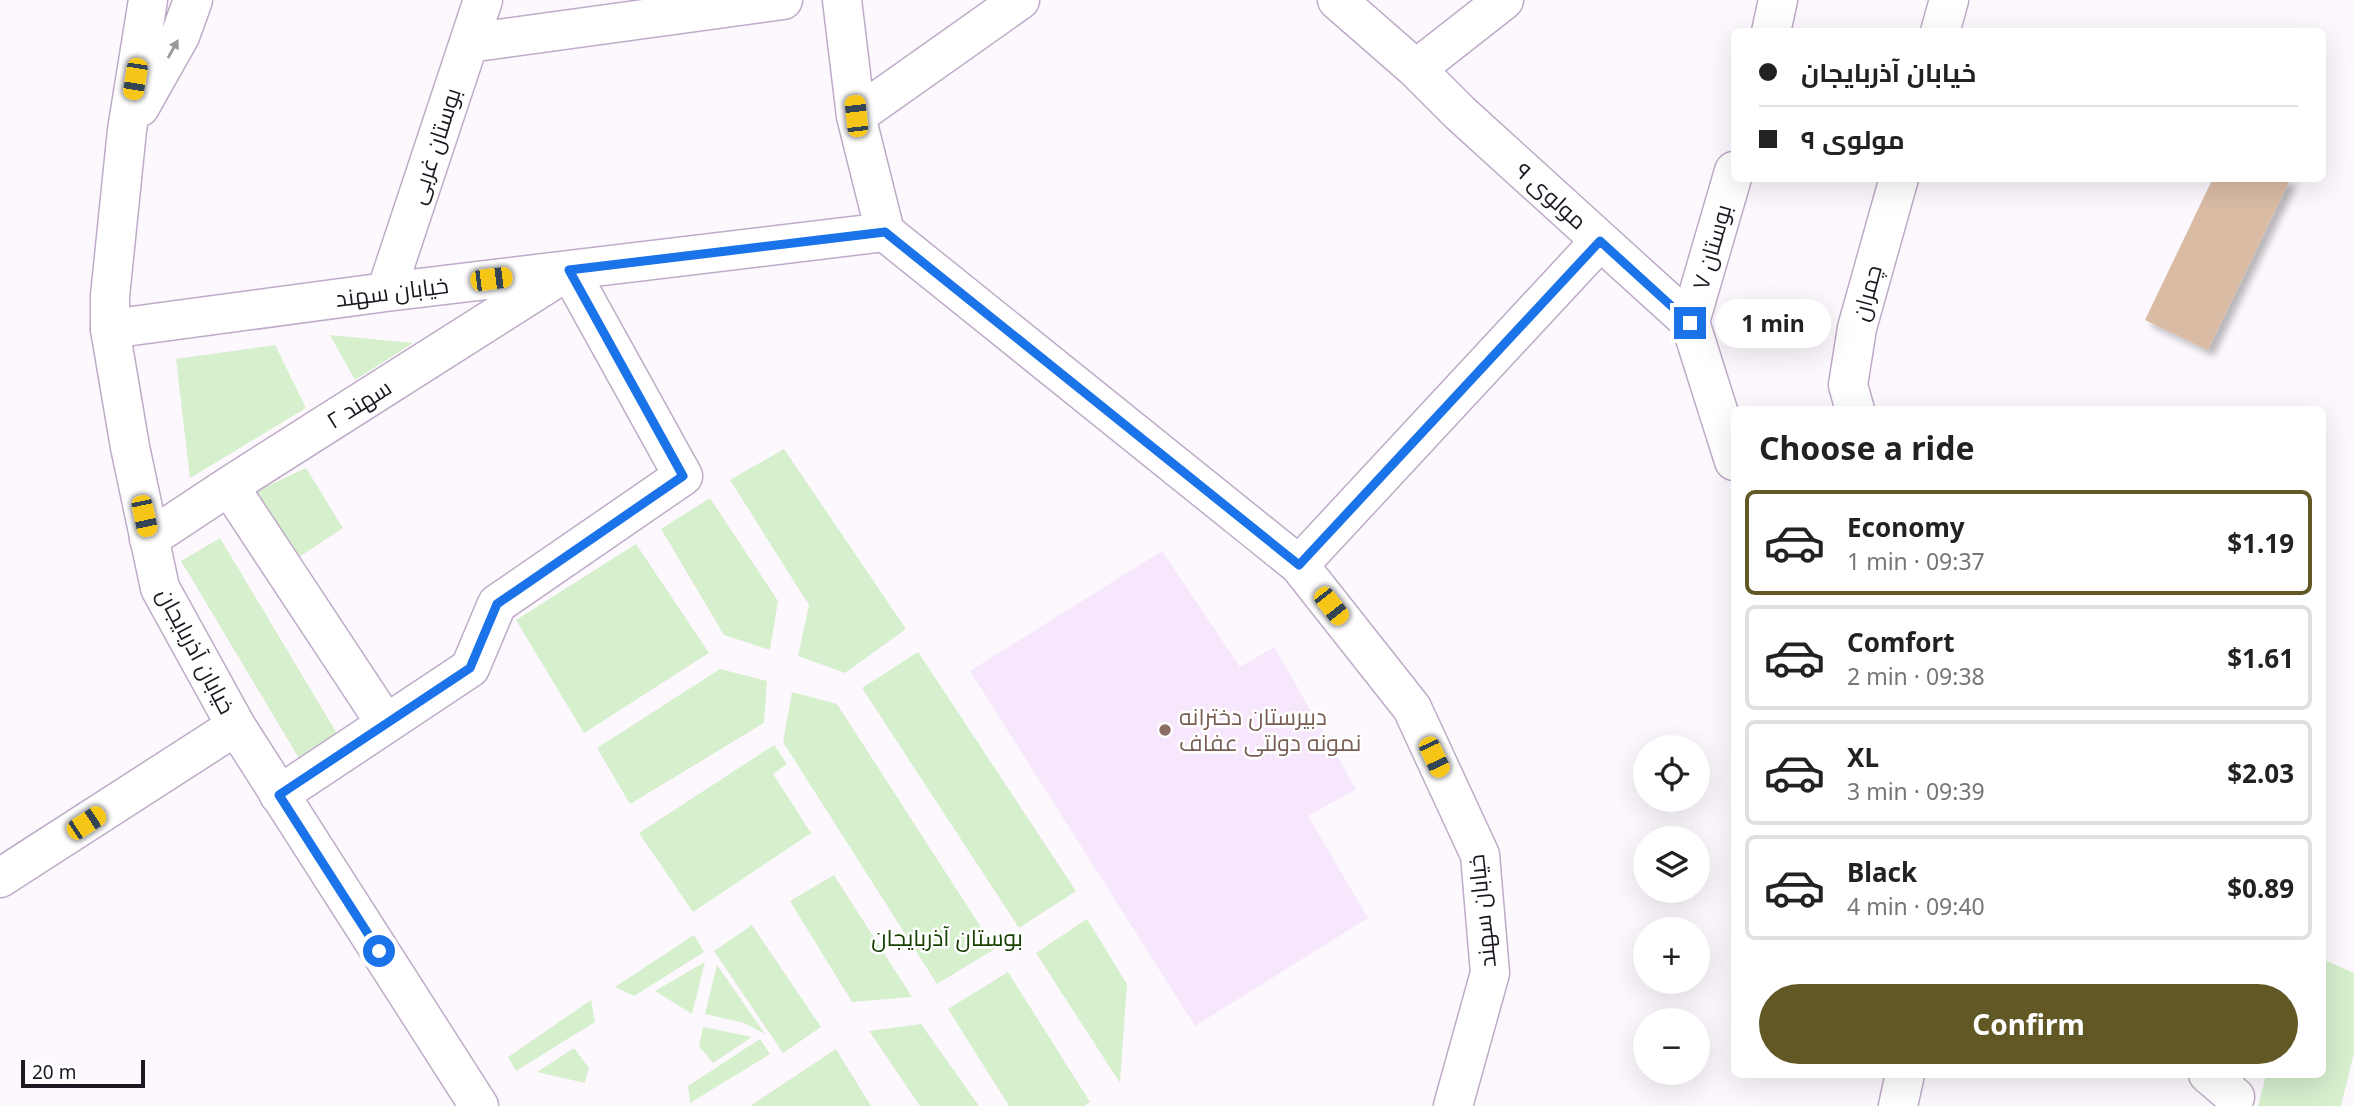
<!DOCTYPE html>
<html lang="en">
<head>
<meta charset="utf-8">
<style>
  :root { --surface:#fff; --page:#f2f2f2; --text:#222; --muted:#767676; --line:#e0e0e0; --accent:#625825 }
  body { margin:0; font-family:"Noto Sans",Cairo,sans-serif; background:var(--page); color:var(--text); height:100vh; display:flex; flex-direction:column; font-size:26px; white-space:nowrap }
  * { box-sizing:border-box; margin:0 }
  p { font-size:23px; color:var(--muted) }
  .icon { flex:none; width:38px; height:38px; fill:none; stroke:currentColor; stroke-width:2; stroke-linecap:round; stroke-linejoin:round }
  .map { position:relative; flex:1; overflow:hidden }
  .side { position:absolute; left:1731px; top:406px; width:595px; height:672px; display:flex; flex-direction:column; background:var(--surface); border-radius:10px; box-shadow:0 7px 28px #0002 }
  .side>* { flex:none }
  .guide { position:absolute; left:1731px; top:28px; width:595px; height:154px; border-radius:10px; box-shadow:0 7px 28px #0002; display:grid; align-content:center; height:154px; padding:0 28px; background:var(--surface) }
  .buttons { position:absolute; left:1633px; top:735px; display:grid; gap:14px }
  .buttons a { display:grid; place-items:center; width:77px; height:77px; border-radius:50%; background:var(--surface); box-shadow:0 7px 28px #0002; font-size:35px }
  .scale { position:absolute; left:21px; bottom:18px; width:124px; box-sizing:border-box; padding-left:7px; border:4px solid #1e1722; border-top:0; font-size:19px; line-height:24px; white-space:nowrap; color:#1e1722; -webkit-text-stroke:5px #fff; paint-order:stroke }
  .end { position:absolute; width:32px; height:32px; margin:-16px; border:9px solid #1a73e8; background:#fff; box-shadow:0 0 0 4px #fff }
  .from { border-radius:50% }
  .bubble { position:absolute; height:49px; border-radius:24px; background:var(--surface); box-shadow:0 7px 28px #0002; font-size:23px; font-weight:700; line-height:49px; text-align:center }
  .car { position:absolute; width:21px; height:42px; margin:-21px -10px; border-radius:9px; box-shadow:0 0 5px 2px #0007; background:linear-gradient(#f5c518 24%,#345 0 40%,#f5c518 0 76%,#345 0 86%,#f5c518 0) }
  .guide b { display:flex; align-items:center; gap:24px; height:66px; font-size:26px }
  .guide b+b { border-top:2px solid var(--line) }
  .guide i { width:18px; height:18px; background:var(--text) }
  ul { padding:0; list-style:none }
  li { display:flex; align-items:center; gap:21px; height:105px; margin:0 14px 10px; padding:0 14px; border:4px solid var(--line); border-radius:10px }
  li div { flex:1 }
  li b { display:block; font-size:26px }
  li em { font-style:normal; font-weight:700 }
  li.active { border-color:var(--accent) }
  li>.icon { width:63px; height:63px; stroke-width:1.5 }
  h2 { padding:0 28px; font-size:32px; line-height:84px }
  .button { display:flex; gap:14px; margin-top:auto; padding:14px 28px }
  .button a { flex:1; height:80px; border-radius:42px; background:var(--accent); color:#fff; font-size:28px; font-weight:700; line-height:80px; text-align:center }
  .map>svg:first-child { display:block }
  .built { fill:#f6e7fd }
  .green { fill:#d6efcd }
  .building { fill:#dabca5; filter:url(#shadow) }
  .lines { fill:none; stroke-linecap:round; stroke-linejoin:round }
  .minor-casing { stroke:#bfabc8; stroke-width:41 }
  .tertiary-casing { stroke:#bfabc8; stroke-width:41 }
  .minor { stroke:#fff; stroke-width:38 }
  .tertiary { stroke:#fff; stroke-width:38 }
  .oneway { fill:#9a979c }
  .route { stroke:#1a73e8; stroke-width:9 }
  .education-dot { fill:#8d6e63; stroke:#fff; stroke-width:2.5 }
  .labels { text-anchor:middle; stroke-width:5; stroke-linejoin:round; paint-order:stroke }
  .street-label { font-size:23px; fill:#1e1722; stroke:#fff }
  .education-label { font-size:23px; fill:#785e54; stroke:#fff; text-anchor:start }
  .park-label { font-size:23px; fill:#184000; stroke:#fff }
</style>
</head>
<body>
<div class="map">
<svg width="2354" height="1106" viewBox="0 0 2354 1106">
  <defs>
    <filter id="shadow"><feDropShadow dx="6" dy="6" stdDeviation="3.5" flood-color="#0004"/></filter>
  </defs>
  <rect width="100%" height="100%" fill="#fcf8fe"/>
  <path class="built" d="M1162 551 1240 667 1274 647 1356 789 1308 816 1368 918 1195 1026 970 671Z"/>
  <path class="green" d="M330 335 413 343 355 380Z
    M275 345 306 408 190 478 176 359Z
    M784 449 906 629 845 673 798 656 809 605 730 480Z
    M306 468 343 528 293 561 255 492Z
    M710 498 778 601 770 650 724 635 661 529Z
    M220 538 342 742 303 765 181 561Z
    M636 544 709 653 584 733 516 620Z
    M918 652 1076 891 1019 928 862 688Z
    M720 669 767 681 764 723 630 804 597 748Z
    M792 692 837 704 995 949 937 984 783 742Z
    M774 745 787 764 773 774 811 833 693 912 639 833Z
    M834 875 912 997 852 1002 790 901Z
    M1087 919 1127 984 1120 1083 1036 953Z
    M752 925 821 1027 783 1053 714 951Z
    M694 935 704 952 634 996 615 987Z
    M2322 959 2354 973V1053L2341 1106H2258L2266 1075 2322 1074Z
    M705 962 692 1014 655 991Z
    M717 965 765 1034 744 1023 705 1014Z
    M1008 972 1090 1102 1084 1106H1009L948 1009Z
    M591 1000 595 1022 516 1071 508 1057Z
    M921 1024 979 1106H920L869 1031Z
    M703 1027 752 1037 713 1063 699 1046Z
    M760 1039 770 1054 690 1103 688 1086Z
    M574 1048 589 1068 585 1083 537 1072Z
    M836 1049 871 1106H750Z"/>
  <path class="building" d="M2213 178H2291L2208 350 2145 320Z"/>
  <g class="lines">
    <defs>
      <path id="minor" d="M842 0 856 116 885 232
        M1337 0 1416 69 1460 113 1690 322 1734 461
        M1771 32 1778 0
        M1940 32 1949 0
        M469 43 783 0
        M1416 69 1504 0
        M856 116 1020 0
        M386 292 483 0
        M1690 322 1734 171
        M110 329 386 292 885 232 1299 565 1412 708 1480 855 1490 973 1453 1106
        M1855 410 1848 385 1857 328 1899 178
        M229 486 386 724
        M149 539 229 486 569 270 683 476 497 604 470 668 279 795
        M1299 565 1600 241
        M0 878 236 726
        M2208 1074 2235 1097
        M1898 1106 1905 1074"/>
      <path id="tertiary" d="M148 0 127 130 110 296V329L130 447 160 588 236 726 479 1106
        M140 107 180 36 193 0"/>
    </defs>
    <use href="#minor" class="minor-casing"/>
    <use href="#tertiary" class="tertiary-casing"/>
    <use href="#minor" class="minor"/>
    <use href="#tertiary" class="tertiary"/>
  </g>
  <defs><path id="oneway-solid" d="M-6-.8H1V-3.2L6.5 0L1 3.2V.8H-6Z" transform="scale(1.75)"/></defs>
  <use class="oneway" href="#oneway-solid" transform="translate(173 49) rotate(-61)"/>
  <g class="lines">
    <path class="route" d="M379 951 279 795 470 668 497 604 683 476 569 270 885 232 1299 565 1600 241 1690 323"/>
  </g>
  <circle class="education-dot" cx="1165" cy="730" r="7"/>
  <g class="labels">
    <g class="street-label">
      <text transform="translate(435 146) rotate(-72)" y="8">بوستان غربی</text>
      <text transform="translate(1551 196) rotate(42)" y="8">مولوی ۹</text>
      <text transform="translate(1712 247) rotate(-74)" y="8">بوستان ۷</text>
      <text transform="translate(392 292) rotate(-7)" y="8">خیابان سهند</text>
      <text transform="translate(1867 293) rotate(-75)" y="8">چمران</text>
      <text transform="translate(359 404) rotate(-32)" y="8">سهند ۲</text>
      <text transform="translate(196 651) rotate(62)" y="8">خیابان آذربایجان</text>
      <text transform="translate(1482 911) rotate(-96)" y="8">خیابان سهند</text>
    </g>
    <g class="education-label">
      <text x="1179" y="725">دبیرستان دخترانه<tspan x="1179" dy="26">نمونه دولتی عفاف</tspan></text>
    </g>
    <g class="park-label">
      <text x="947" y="946">بوستان آذربایجان</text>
    </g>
  </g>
</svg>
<div class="buttons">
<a><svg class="icon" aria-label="locate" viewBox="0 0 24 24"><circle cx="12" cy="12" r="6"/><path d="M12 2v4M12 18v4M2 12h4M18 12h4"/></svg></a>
<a><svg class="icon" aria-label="layers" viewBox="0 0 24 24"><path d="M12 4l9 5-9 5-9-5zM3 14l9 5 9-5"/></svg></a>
<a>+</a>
<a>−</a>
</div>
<div class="scale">20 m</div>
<i class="end from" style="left:379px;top:951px"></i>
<i class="end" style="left:1690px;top:323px"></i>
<div class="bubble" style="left:1715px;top:299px;width:116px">1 min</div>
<i class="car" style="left:135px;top:79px;rotate:189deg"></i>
<i class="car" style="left:856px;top:116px;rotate:354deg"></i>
<i class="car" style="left:491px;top:279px;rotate:83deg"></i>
<i class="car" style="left:144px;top:516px;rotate:168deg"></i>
<i class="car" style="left:1331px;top:606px;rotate:142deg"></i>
<i class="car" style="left:1434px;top:757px;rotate:155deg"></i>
<i class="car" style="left:86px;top:823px;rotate:57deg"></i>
<div class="guide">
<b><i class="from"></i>خیابان آذربایجان</b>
<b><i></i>مولوی ۹</b>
</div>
<section class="side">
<h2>Choose a ride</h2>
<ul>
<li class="active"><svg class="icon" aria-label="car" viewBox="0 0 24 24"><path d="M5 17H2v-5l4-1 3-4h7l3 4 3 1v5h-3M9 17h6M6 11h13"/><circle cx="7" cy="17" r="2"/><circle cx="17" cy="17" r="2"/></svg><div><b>Economy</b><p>1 min · 09:37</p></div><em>$1.19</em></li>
<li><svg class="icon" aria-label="car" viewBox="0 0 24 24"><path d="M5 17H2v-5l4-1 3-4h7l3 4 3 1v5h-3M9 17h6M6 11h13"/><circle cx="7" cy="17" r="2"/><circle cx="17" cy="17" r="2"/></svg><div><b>Comfort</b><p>2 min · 09:38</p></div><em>$1.61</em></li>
<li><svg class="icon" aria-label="car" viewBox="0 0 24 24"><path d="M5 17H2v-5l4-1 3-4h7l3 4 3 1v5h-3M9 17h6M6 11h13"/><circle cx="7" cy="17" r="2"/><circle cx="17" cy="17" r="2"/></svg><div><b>XL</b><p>3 min · 09:39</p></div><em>$2.03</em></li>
<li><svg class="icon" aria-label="car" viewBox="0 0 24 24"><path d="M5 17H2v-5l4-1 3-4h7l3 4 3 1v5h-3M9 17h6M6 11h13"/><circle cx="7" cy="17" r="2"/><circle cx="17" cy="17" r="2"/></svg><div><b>Black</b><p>4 min · 09:40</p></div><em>$0.89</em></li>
</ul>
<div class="button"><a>Confirm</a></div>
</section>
</div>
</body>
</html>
